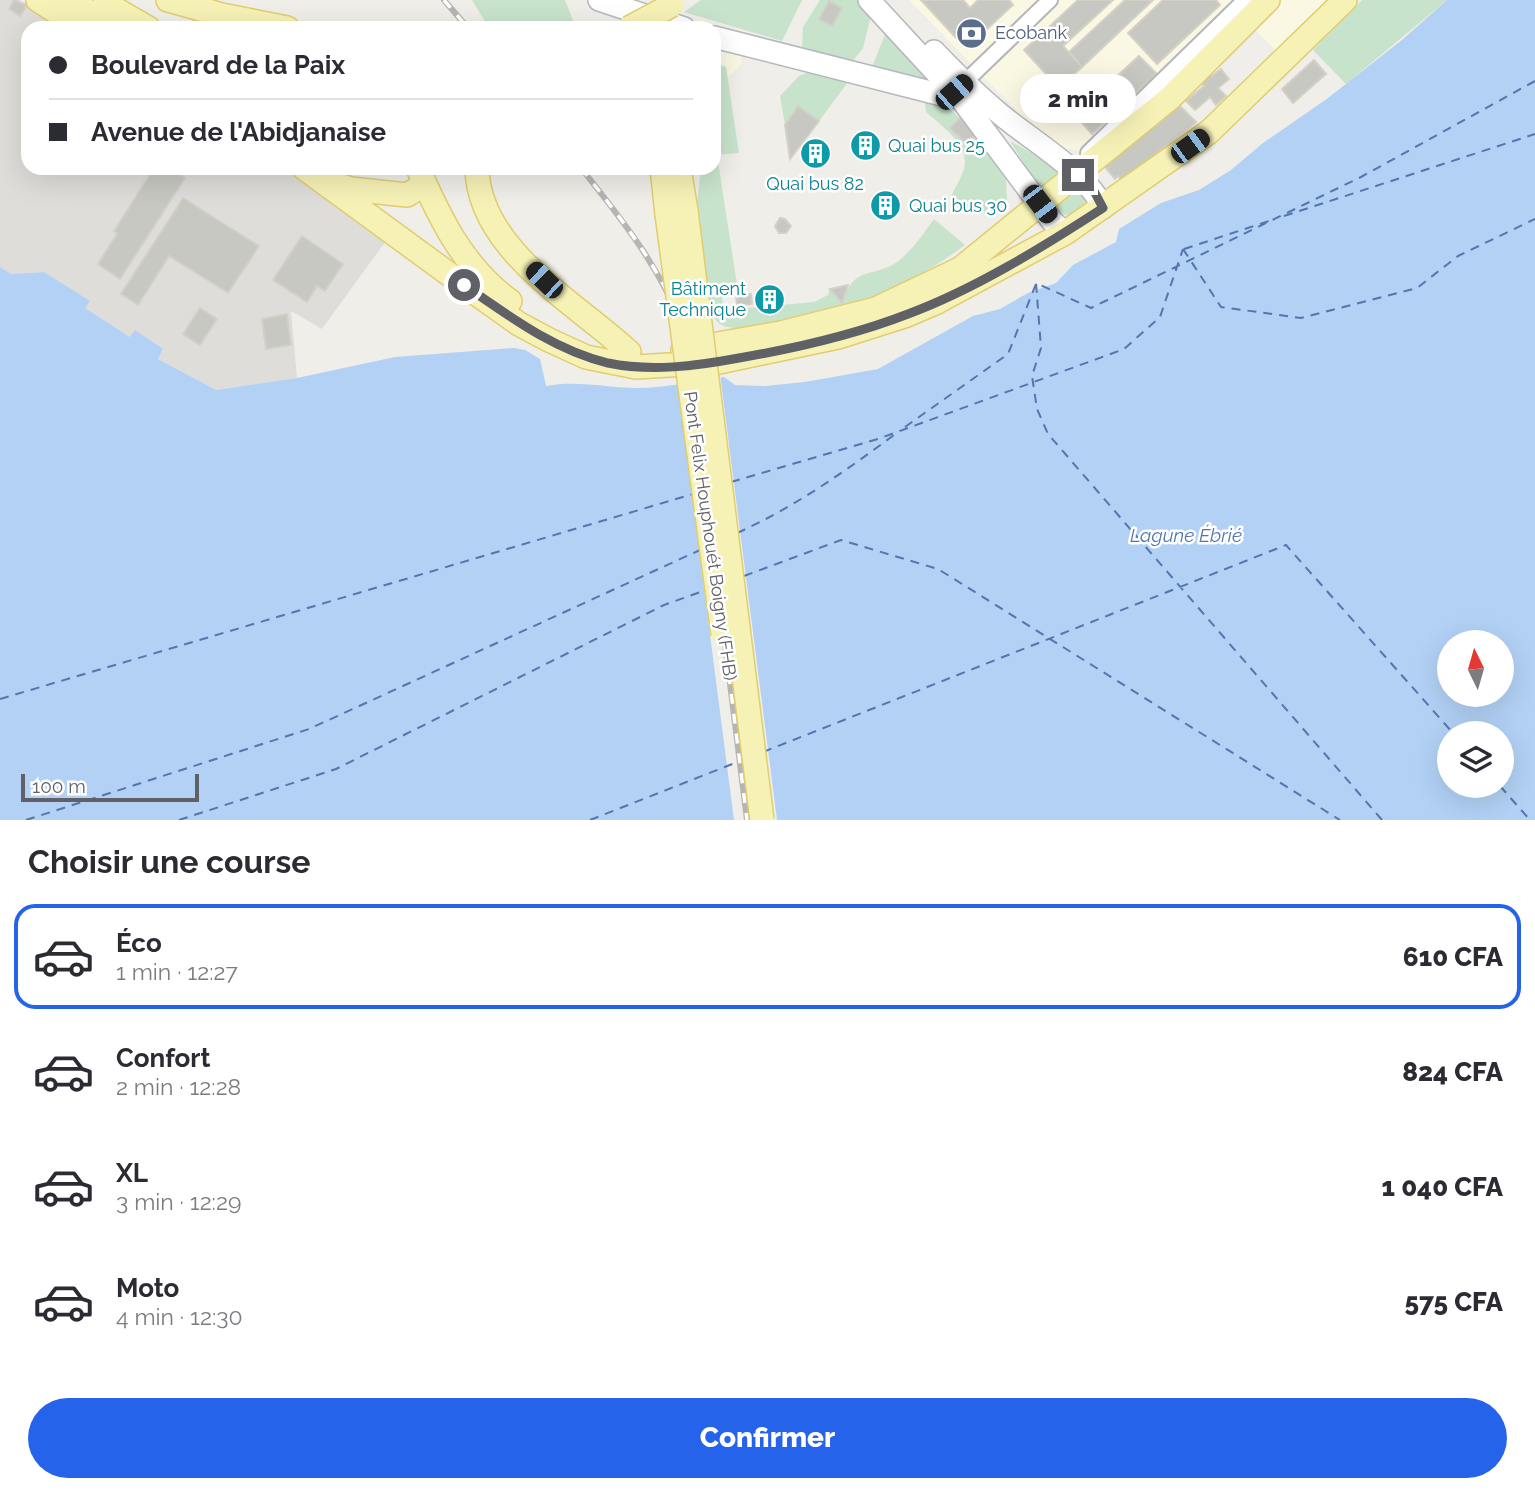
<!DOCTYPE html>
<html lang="fr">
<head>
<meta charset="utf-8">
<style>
  :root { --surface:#fff; --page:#f7f7f7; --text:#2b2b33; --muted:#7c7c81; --line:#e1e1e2; --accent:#2563eb }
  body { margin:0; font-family:Raleway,sans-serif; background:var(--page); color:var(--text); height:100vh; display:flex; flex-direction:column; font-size:26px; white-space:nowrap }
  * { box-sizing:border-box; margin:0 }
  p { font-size:23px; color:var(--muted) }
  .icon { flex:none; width:38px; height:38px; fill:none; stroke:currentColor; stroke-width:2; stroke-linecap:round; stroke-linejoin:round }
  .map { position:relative; height:820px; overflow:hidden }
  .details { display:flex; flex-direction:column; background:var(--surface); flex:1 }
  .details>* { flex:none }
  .guide { position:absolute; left:21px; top:21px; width:700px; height:154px; border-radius:21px; box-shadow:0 7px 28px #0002; display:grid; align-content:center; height:154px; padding:0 28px; background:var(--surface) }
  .needle { width:46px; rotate:355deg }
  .tools { position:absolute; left:1437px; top:630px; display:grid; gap:14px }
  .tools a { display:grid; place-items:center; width:77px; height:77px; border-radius:50%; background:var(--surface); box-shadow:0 7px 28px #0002; font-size:35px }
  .scale { position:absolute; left:21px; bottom:18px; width:178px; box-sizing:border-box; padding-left:7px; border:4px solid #5f6166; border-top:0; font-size:19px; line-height:24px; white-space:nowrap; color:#5f6166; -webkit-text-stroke:5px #fff; paint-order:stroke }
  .end { position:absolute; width:32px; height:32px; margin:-16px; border:9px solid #5f6166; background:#fff; box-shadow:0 0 0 4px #fff }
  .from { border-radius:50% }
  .bubble { position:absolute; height:49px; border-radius:24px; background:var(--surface); box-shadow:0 7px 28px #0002; font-size:23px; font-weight:800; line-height:49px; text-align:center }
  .car { position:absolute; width:21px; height:42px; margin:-21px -10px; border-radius:9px; box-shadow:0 0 5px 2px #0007; background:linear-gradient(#222 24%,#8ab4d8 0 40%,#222 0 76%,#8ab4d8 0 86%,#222 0) }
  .guide b { display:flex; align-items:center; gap:24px; height:66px; font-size:26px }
  .guide b+b { border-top:2px solid var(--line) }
  .guide i { width:18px; height:18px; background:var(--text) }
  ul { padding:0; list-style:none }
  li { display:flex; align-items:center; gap:21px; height:105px; margin:0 14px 10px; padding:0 14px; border:4px solid transparent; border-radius:21px }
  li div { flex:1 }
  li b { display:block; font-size:26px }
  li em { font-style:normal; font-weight:800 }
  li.on { border-color:var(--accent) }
  li>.icon { width:63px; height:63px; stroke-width:1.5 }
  h2 { padding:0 28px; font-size:32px; line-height:84px }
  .button { display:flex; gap:14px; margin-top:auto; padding:14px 28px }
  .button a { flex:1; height:80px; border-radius:42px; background:var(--accent); color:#fff; font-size:28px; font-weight:800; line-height:80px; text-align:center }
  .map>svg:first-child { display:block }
  .commercial { fill:#faf7e2 }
  .industrial { fill:#deddda }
  .green { fill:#c8e3cb }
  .water { fill:#b2d1f5; fill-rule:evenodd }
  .pier { fill:#efeee8 }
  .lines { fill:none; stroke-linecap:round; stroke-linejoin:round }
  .ferry { stroke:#5476ae; stroke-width:2; stroke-dasharray:9 7; stroke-linecap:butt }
  .building { fill:#c8c8c2; stroke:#d3d1c7; stroke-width:2 }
  .street-casing { stroke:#b5b6ba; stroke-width:18 }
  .secondary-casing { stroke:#b6b8bd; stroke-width:24 }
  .primary-casing { stroke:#e1cd6f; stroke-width:26 }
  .street { stroke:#fff; stroke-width:14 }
  .secondary { stroke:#fff; stroke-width:21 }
  .primary { stroke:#f6f2b6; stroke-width:23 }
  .rail-casing { stroke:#b5b5b6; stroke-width:6 }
  .rail { stroke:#fff; stroke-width:3.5; stroke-dasharray:10; stroke-linecap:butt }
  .primary-bridge-casing { stroke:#e1cd6f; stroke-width:26; stroke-linecap:butt }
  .primary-bridge { stroke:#f6f2b6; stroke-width:23 }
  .route { stroke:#5f6166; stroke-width:9 }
  .labels { text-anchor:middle; stroke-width:5; stroke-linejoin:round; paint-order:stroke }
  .service-label { font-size:18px; fill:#4e5e75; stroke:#fff; text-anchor:start }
  .culture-label { font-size:18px; fill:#0d838f; stroke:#fff; text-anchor:start }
  .street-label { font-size:18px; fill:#5f6166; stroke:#fff }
  .water-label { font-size:19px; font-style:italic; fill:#5476ae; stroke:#fff }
</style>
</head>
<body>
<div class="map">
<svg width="1535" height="820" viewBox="0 0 1535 820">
  <rect width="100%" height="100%" fill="#efeee8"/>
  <path class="commercial" d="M909 0H1237L1084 151 1062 148 1043 138Z
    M1275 0H1336L1281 55 1250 25Z
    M714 47 741 53 742 61 740 66 728 77 726 67 714 63Z"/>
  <path class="industrial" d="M0 0H19L64 28H28V168H284L388 238 322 329 291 311 297 378 216 390 158 359 163 350 130 337 85 308 89 301 44 272 11 274 0 267Z"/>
  <path class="green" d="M472 0H565L576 28H489Z
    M701 0H802L782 41 684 12Z
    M820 0H857L871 16 863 48 852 62 802 47 803 27Z
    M1362 0H1447L1346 84 1313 50Z
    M886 32 932 85 872 67Z
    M714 63 726 67 739 153 717 155 738 291 722 292 723 306 735 304 736 309 814 302 828 295 830 289 842 302C855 264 872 279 897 262 912 251 923 234 934 219L965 245C941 263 914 279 886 292 857 305 757 334 728 327 720 326 716 321 712 314L697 204 701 168H714Z
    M817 69 852 77 819 121 798 106 785 125 780 96 799 76Z
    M924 96 946 106 960 118 950 128 977 133 1006 179 1007 200 995 212 974 213 950 199C954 189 961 179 964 169 971 146 941 125 926 112Z
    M1010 141 1053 165 1058 175 1044 187 1038 186Z
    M1074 188 1079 189C1092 206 1081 219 1061 214L1055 205Z"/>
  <path class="water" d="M1447 0H1535V820H0V267L11 274 44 272 90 301 85 308 130 337 135 330 163 349 158 359 216 390 297 378 395 357 514 348 525 350 540 359 546 386C578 380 606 388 638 388 666 388 696 381 724 377L735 385 765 386 805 382 878 369 973 316 1000 309 1028 293 1056 283 1073 265 1116 242 1119 229 1161 203 1199 190 1231 170 1263 143 1328 98 1402 40ZM1449 642H1502V695H1449ZM1449 733H1502V786H1449Z"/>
  <path class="pier" d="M720 374 777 820H734L677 380Z"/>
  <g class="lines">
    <path class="ferry" d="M1284 216 1535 134
      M1183 249 1221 307 1301 318 1417 288 1458 256 1535 219
      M1184 249 1269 221
      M905 427 1008 354 1036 284
      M731 482 878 439 1124 349 1160 317 1183 249
      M737 533C795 507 847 470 898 432
      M744 576 841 540 938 569 1340 820
      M0 699 693 494
      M763 752 1286 545 1453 733
      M1500 786 1530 820
      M26 820 309 729 700 550
      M179 820 336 769 664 605 706 590
      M590 820 745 759
      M1382 820 1048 434 1037 409 1032 376 1041 348 1036 283 1091 308 1361 177 1535 81"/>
  </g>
  <path class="building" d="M14 0 27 5 20 16 9 9Z
    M921 0H963L970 8 978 0H1009L1013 5 974 41 965 42 956 38Z
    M1078 0H1113L1063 46 1082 67 1059 88 1024 50Z
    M1125 0H1153L1082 67 1069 52Z
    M1163 0H1216L1220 5 1157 64 1128 33Z
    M829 1 842 8 832 26 819 19Z
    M1139 56 1157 74 1092 134 1075 115Z
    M1139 56 1157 74 1092 134 1075 115Z
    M1314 60 1326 74 1293 103 1282 89Z
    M1221 69 1229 79 1218 88 1226 96 1216 105 1210 97 1195 110 1186 101 1204 86 1199 80 1208 72 1212 76Z
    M1178 104 1196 122 1122 181 1118 176 1115 179 1105 167Z
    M798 106 819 121 790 159 785 125Z
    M960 118 977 133 967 144 950 128Z
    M154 168H169L185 178 120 279 98 264 117 234 114 231Z
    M183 198 259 246 228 293 169 256 138 305 121 294Z
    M780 218 785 219 791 226 786 233H779L775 226Z
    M302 236 343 264 325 291 317 286 307 302 273 280Z
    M848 285 842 303 830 289Z
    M777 292 779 304 760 305 759 293Z
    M751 294 752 304 737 306 736 295Z
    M200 308 217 319 200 345 183 334Z
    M287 314 291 345 266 349 262 319Z"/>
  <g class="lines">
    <defs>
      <path id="street" d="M965 82 1050 0
        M1088 153 1245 0"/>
      <path id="secondary" d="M599 0 684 28
        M869 0 964 103 1052 221 1065 233
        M714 37 942 95 954 92 961 86
        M934 51C955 73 977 95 1000 114 1031 140 1087 172 1103 208"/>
      <path id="primary" d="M38 0 82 28
        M68 0 119 28
        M168 0 222 15 287 28
        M105 3 148 28
        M304 168 464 285 519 324 549 340 586 357 636 367 719 362 838 337 907 315 935 303 1065 233 1209 132 1345 0
        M418 168C440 219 464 268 510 301
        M477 168C478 249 576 303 629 352
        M662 168 667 214
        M679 168 686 211
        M332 183 351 189 407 195 425 184
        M683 350 781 333 876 309 960 269 1170 98 1268 0"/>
    </defs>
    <use href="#street" class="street-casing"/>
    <use href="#secondary" class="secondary-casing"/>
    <use href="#primary" class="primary-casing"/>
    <use href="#street" class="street"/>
    <use href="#secondary" class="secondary"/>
    <use href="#primary" class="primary"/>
    <defs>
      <path id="rail" d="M444 0 468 28
        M581 168C624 222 664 272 687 338L747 820
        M679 290 690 311 696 336"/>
    </defs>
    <use href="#rail" class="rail-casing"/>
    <use href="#rail" class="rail"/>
    <defs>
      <path id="primary-bridge" d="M629 28 672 5
        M686 211 762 820
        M667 214 723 634"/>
    </defs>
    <use href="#primary-bridge" class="primary-bridge-casing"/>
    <use href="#primary-bridge" class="primary-bridge"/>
  </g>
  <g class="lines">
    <path class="route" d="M464 285C509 316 554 350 608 363 651 372 696 366 739 358 797 348 854 335 908 314 975 289 1043 247 1103 208L1094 191 1078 175"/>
  </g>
  <defs>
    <symbol id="bank-disc" viewBox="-11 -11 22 22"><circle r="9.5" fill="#5c6f8a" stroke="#fff"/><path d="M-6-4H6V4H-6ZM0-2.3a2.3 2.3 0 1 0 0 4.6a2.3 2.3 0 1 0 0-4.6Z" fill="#fff"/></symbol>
    <symbol id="building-disc" viewBox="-11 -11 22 22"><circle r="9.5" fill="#0f9aa8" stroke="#fff"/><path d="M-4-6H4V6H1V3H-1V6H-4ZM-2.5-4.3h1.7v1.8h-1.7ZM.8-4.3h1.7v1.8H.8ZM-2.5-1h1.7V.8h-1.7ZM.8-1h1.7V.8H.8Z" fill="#fff"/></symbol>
  </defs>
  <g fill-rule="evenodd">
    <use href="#bank-disc" x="954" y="16" width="35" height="35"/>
    <use href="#building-disc" x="848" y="128" width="35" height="35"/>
    <use href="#building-disc" x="798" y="136" width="35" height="35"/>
    <use href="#building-disc" x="868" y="188" width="35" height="35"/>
    <use href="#building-disc" x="752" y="282" width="35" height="35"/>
  </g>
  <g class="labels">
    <g class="service-label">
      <text x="995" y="39">Ecobank</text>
    </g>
    <g class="culture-label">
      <text x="888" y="152">Quai bus 25</text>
      <text x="815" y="190" text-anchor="middle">Quai bus 82</text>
      <text x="909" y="212">Quai bus 30</text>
      <text x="746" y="295" text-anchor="end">Bâtiment<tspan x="746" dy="21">Technique</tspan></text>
    </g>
    <g class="street-label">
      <text transform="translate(710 536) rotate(82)" y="6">Pont Felix Houphouét Boigny (FHB)</text>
    </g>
    <g class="water-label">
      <text x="1186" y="542">Lagune Ébrié</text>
    </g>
  </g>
</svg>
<div class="tools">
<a><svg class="needle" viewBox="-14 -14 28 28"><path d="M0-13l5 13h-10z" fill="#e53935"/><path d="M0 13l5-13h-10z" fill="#7c7c81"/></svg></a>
<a><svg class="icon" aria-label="layers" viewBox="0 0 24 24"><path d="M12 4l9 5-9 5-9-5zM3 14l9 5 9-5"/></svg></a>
</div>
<div class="scale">100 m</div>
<i class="end from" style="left:464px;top:285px"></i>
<i class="end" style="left:1078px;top:175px"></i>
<div class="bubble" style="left:1020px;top:74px;width:116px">2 min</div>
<i class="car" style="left:954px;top:92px;rotate:49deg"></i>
<i class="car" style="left:1190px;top:146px;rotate:54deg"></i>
<i class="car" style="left:1040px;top:204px;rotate:143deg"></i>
<i class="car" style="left:544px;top:280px;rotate:314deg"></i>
<div class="guide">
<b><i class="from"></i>Boulevard de la Paix</b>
<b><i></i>Avenue de l'Abidjanaise</b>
</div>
</div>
<section class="details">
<h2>Choisir une course</h2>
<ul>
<li class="on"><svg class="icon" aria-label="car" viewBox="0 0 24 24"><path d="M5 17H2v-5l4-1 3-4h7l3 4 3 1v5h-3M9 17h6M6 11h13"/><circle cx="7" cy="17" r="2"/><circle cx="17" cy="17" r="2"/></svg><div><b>Éco</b><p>1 min · 12:27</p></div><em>610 CFA</em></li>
<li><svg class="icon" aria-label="car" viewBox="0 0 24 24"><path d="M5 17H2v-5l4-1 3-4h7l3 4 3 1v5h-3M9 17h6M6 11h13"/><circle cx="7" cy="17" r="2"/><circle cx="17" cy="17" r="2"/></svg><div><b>Confort</b><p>2 min · 12:28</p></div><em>824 CFA</em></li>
<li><svg class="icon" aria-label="car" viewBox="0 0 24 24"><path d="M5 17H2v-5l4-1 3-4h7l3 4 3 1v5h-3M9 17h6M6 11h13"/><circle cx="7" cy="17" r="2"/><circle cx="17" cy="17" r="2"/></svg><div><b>XL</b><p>3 min · 12:29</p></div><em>1 040 CFA</em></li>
<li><svg class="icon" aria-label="car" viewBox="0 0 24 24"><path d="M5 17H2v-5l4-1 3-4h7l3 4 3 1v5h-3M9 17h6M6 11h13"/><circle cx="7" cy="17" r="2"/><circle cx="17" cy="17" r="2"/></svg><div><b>Moto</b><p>4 min · 12:30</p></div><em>575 CFA</em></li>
</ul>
<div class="button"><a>Confirmer</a></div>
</section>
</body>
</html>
